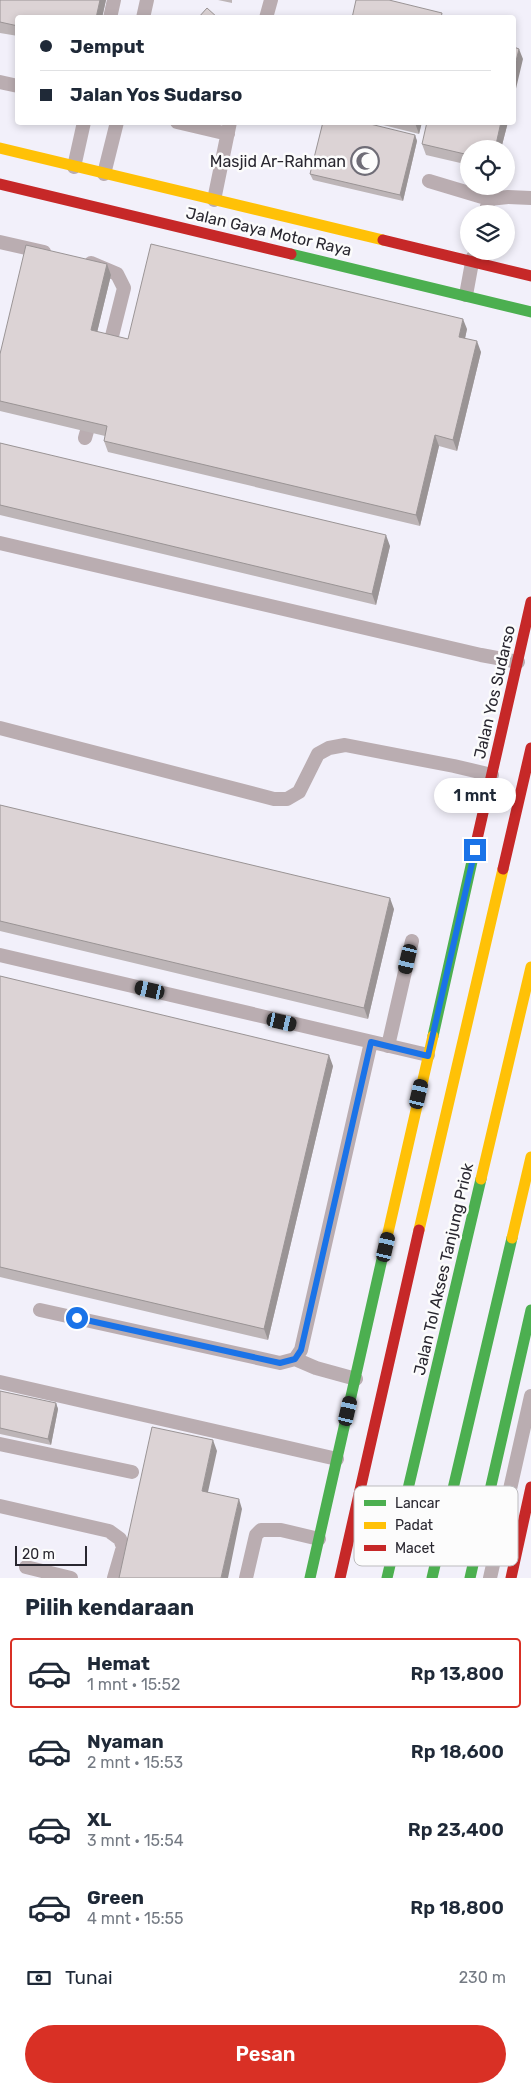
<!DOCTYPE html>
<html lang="id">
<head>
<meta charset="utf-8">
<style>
  :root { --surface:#fff; --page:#f2f2f3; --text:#1f2937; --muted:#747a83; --line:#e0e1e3; --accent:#d93025 }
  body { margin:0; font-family:Rubik,sans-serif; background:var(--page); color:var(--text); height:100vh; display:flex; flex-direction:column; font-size:19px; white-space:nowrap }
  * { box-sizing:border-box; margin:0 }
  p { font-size:16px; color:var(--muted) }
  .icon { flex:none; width:28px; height:28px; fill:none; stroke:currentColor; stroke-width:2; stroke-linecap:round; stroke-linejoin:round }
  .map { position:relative; height:1578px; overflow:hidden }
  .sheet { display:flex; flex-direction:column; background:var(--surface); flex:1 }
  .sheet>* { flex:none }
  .hud { position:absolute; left:15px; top:15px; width:501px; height:110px; border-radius:5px; box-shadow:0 2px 8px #0003; display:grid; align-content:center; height:110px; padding:0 25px; background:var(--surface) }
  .tools { position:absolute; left:460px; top:140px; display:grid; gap:10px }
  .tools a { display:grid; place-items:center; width:55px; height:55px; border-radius:50%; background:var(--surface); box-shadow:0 2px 8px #0003; font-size:25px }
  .scale { position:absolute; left:15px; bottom:12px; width:72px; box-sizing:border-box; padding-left:5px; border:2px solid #292730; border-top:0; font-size:14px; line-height:18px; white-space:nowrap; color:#292730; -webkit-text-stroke:4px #fcfcfc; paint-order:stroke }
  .end { position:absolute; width:22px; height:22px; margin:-11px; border:6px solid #1a73e8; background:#fff; box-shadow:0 0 0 2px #fff }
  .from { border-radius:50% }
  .bubble { position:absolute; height:35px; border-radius:18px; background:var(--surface); box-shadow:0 2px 8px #0003; font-size:16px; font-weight:600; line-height:35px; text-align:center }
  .car { position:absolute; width:15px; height:30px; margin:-15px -8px; border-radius:6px; box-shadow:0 0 4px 1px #0007; background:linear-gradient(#222 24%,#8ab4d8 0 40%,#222 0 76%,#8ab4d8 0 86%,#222 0) }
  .hud b { display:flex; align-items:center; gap:18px; height:48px; font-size:19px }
  .hud b+b { border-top:1px solid var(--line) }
  .hud i { width:12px; height:12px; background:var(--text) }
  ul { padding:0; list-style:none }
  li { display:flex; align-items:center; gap:15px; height:70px; margin:0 10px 8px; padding:0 15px; border:2px solid transparent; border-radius:5px }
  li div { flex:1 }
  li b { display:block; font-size:19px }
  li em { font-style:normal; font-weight:600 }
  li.selected { border-color:var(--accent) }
  li>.icon { width:45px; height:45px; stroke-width:1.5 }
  h2 { padding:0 25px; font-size:22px; line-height:60px }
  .pay { display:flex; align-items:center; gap:12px; height:55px; padding:0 25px; font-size:19px }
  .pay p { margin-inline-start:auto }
  .button { display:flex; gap:10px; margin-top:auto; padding:10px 25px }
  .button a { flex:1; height:58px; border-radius:30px; background:var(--accent); color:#fff; font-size:20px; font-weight:600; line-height:58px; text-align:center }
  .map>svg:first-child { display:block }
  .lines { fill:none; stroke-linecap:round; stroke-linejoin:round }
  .lane { stroke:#baadb1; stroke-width:14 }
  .fast { stroke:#4caf50; stroke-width:11 }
  .slow { stroke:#ffc107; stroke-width:11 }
  .jam { stroke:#c62828; stroke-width:11 }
  .wall { fill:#bdb5b7 }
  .shaded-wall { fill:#9a9495 }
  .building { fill:#dcd3d5; stroke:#9a9495 }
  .route { stroke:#1a73e8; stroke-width:6 }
  .labels { text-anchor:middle; stroke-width:5; stroke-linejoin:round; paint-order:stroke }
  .poi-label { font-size:16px; fill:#292730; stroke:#fcfcfc; text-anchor:end }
  .street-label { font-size:16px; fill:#292730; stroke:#fcfcfc }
  .key { fill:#fcfcfc; stroke:#bdbcbf; stroke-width:1 }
  .key-label { font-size:14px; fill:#292730 }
</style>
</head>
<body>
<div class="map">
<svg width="531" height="1578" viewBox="0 0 531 1578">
  <rect width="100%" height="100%" fill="#f2f0fa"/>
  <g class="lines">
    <path class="lane" d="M110 18 114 0
      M143 18 147 0
      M266 18 271 0
      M0 82 18 86
      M177 122 228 134
      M74 167 84 122
      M104 174 117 122
      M429 181 489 199 485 214
      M489 199 508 197 531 198
      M214 200 230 122
      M0 242 44 252
      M91 263 117 274 124 288 110 344
      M466 295 473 257
      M85 438 87 431
      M0 543 481 655 518 662
      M0 728 274 799H287L299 792 318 754 329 748 345 745 454 766 492 775
      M0 955 428 1055
      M388 1046 412 941
      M40 1310 280 1363 295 1359 301 1350 371 1042
      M295 1359 316 1368 356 1379
      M0 1382 337 1459
      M0 1444 132 1472
      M0 1506 109 1531 120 1539 123 1547 114 1578
      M26 1567 71 1578
      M246 1578 256 1535 261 1530H281L319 1539
      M490 1578 531 1396"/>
    <path class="fast" d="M291 254 531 312
      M433 1036 475 848
      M310 1578 387 1237
      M387 1578 481 1179
      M432 1578 512 1238
      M470 1578 531 1310"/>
    <path class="slow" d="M0 148 383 240
      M481 1179 531 967
      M419 1230 503 869
      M387 1237 433 1036
      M512 1238 531 1157"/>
    <path class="jam" d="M0 184 291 254
      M383 240 531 276
      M475 848 531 602
      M503 869 531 748
      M340 1578 419 1230
      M511 1578 531 1487"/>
  </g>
  <path class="wall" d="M0 0H106L102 18H18V36L0 33Z
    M218 0H232V3Z
    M371 122H422L419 134Z
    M508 122 501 149H469V165L426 155 422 144Z
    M415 135 417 141 403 201 313 180 310 174Z
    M107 264 111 275 97 332 128 339 467 329 465 338 481 352 457 451 439 446 420 526 108 452 104 441 105 436 0 411V354Z
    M0 443 390 546 376 605 0 515Z
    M0 805 394 909 368 1019 0 931Z
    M0 976 333 1066 268 1340 0 1277Z
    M0 1391 56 1403 58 1409 51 1445 0 1434Z"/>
  <path class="shaded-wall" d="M100 0H106L102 18H96Z
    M519 49 523 59 514 97V69Z
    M416 122H422L419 134 415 123Z
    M501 122H508L501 149H495Z
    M415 135 417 141 403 201 400 195Z
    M107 264 111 275 95 341 91 330Z
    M463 319 467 329 463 348 459 337Z
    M477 341 481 352 457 451 453 440Z
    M435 435 439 446 420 526 416 515Z
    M386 535 390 546 376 605 372 594Z
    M390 898 394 909 368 1019 364 1008Z
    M329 1055 333 1066 268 1340 264 1329Z
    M56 1403 58 1409 51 1445 48 1439Z
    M213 1440 217 1451 206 1501 202 1491Z
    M239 1499 242 1509 228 1578H221Z"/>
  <path class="building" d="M0 0H100L96 18H18V26L0 22Z
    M356 0H389L442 13 441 18H352Z
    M207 8 218 18H198Z
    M514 47 519 49 514 69Z
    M323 122H362L415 135 400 195 310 174Z
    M427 122H501L495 149H469V155L422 144Z
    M151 244 463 319 459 337 477 341 453 440 435 435 416 515 104 441 107 426 0 401V354L26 245 107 264 91 330 128 339Z
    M0 443 386 535 372 594 0 505Z
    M0 805 390 898 364 1008 0 921Z
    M0 976 329 1055 264 1329 0 1267Z
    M0 1391 56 1403 48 1439 0 1428Z
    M152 1427 213 1440 202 1491 239 1499 221 1578H119Z"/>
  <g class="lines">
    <path class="route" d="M77 1318 280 1363 295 1359 301 1350 371 1042 428 1056 475 850"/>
  </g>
  <defs>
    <symbol id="mosque-ring" viewBox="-11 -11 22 22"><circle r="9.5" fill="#fcfcfc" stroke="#6f6d77" stroke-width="1.5"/><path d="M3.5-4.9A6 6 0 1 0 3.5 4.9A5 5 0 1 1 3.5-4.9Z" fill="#6f6d77"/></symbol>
  </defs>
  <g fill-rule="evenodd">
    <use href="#mosque-ring" x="349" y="145" width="32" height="32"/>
  </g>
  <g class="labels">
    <g class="poi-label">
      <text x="346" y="167">Masjid Ar-Rahman</text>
    </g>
    <g class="street-label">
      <text transform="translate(269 231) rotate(13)" y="6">Jalan Gaya Motor Raya</text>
      <text transform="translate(494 692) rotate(-77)" y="6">Jalan Yos Sudarso</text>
      <text transform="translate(443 1269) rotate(-77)" y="6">Jalan Tol Akses Tanjung Priok</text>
    </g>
  </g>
  <rect x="354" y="1486" width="164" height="80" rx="8" class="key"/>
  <rect x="364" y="1500" width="22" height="6" fill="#4caf50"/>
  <rect x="364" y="1522" width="22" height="7" fill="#ffc107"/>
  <rect x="364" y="1545" width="22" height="6" fill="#c62828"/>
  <g class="key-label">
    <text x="395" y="1508">Lancar</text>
    <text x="395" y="1530">Padat</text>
    <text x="395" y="1553">Macet</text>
  </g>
</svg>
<div class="tools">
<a><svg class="icon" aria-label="locate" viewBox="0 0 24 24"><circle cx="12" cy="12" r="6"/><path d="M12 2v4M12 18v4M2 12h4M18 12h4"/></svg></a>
<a><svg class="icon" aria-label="layers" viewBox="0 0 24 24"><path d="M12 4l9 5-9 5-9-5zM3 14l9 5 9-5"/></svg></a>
</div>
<div class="scale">20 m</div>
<i class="end from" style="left:77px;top:1318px"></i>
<i class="end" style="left:475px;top:850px"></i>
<div class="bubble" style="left:434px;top:778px;width:82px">1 mnt</div>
<i class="car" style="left:408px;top:959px;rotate:193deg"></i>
<i class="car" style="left:150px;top:990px;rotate:283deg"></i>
<i class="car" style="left:282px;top:1022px;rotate:103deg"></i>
<i class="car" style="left:419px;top:1094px;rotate:13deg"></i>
<i class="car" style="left:386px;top:1247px;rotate:13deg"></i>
<i class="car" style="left:348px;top:1411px;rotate:13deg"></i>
<div class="hud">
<b><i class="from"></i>Jemput</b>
<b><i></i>Jalan Yos Sudarso</b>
</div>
</div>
<section class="sheet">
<h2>Pilih kendaraan</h2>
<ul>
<li class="selected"><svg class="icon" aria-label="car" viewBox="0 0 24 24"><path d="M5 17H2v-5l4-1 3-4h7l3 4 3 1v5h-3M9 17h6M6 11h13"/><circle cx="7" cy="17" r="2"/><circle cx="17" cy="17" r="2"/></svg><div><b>Hemat</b><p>1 mnt · 15:52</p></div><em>Rp 13,800</em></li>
<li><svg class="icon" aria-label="car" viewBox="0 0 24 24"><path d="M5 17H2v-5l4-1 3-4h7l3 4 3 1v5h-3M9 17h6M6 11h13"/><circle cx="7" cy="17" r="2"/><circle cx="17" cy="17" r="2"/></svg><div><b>Nyaman</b><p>2 mnt · 15:53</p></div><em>Rp 18,600</em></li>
<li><svg class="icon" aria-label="car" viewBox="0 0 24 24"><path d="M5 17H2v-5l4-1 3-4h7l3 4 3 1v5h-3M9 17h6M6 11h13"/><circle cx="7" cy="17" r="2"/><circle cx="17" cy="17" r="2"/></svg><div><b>XL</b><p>3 mnt · 15:54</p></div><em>Rp 23,400</em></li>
<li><svg class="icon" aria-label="car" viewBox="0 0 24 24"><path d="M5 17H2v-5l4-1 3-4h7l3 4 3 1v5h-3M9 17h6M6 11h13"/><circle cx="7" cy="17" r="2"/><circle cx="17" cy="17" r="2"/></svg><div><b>Green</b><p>4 mnt · 15:55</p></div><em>Rp 18,800</em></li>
</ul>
<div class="pay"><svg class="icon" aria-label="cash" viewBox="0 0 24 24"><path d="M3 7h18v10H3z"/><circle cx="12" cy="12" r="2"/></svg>Tunai<p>230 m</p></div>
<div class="button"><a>Pesan</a></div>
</section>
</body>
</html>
